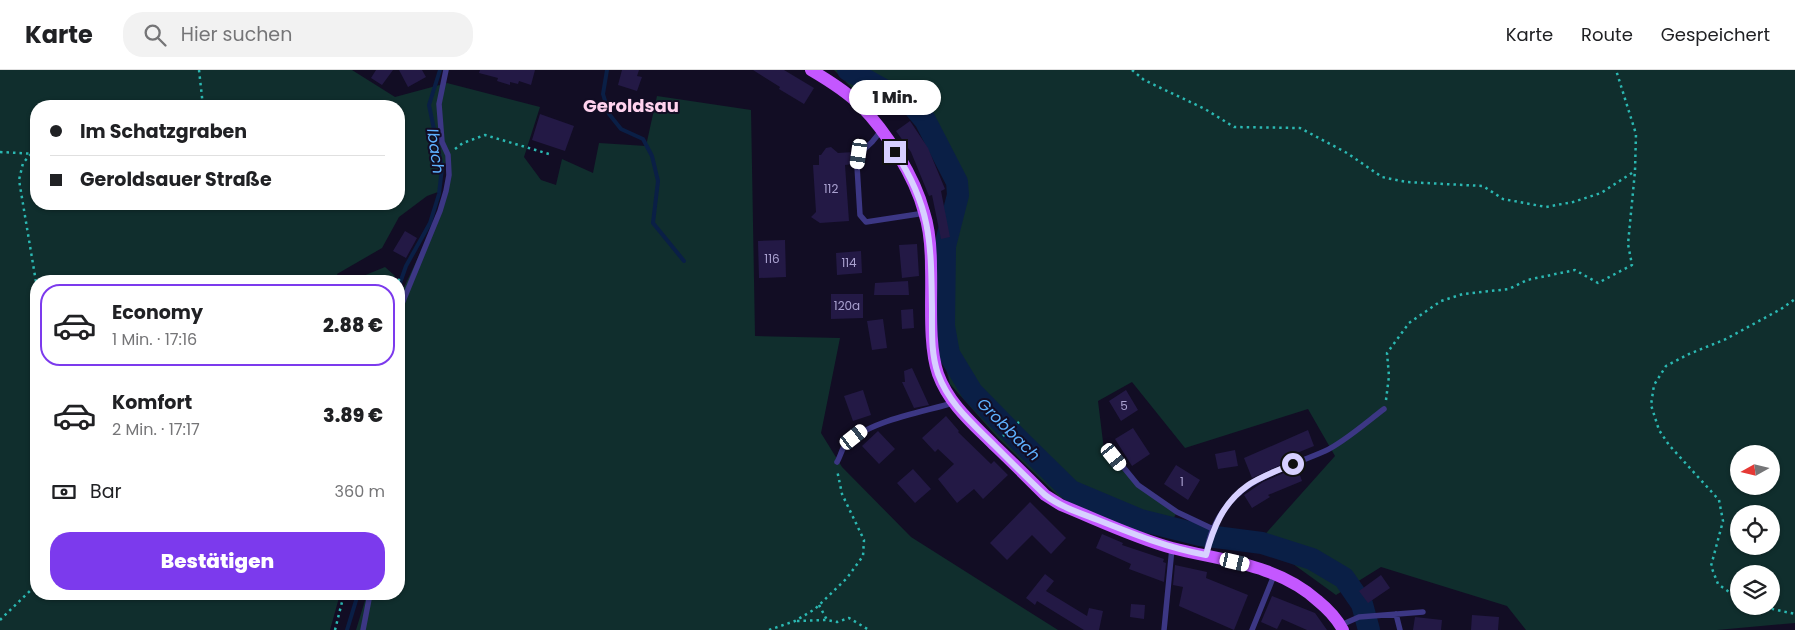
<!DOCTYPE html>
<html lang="de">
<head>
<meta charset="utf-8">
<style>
  :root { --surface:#fff; --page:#f2f2f2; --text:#202124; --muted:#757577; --line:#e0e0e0; --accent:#7c3aed }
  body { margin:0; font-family:Poppins,sans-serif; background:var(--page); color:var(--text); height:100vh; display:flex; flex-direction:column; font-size:19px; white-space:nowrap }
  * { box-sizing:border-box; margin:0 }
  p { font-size:16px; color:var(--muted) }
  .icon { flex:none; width:28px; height:28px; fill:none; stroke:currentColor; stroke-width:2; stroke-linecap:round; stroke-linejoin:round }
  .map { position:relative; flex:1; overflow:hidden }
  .drawer { position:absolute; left:30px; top:205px; width:375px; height:325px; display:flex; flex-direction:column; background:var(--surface); border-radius:20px; box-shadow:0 1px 4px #0004 }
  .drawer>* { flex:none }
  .banner { position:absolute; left:30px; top:30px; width:375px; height:110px; border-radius:20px; box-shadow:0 1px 4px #0004; display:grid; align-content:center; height:110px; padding:0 20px; background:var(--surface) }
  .needle { width:32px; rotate:262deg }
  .controls { position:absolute; left:1730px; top:375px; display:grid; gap:10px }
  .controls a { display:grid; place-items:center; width:50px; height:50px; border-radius:50%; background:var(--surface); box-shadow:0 1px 4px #0004; font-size:25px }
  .end { position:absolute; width:22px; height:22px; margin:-11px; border:6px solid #d7d0ff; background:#111; box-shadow:0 0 0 2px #111 }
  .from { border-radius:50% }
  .bubble { position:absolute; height:35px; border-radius:18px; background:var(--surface); box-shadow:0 1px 4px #0004; font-size:16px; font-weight:800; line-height:35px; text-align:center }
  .car { position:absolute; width:15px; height:30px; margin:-15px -8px; border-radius:6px; box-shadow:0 0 4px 1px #0007; background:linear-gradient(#fff 24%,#345 0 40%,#fff 0 76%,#345 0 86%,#fff 0) }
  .banner b { display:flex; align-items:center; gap:18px; height:48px; font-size:19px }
  .banner b+b { border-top:1px solid var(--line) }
  .banner i { width:12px; height:12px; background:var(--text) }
  ul { padding:9px 0 0; list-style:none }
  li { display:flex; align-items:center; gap:15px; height:82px; margin:0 10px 8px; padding:0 10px; border:2px solid transparent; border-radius:20px }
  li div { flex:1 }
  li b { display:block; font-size:19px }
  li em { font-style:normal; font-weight:800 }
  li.on { border-color:var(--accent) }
  li>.icon { width:45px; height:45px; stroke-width:1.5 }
  .pay { display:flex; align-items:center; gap:12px; height:55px; padding:0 20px; font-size:19px }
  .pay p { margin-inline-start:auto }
  .action { display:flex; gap:10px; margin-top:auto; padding:10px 20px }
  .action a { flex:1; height:58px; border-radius:20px; background:var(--accent); color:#fff; font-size:20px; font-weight:800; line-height:58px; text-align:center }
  header { display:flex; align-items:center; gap:30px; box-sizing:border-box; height:70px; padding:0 25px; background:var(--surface); border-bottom:1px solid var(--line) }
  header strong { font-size:24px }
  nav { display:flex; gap:28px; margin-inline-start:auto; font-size:18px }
  .search { width:350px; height:45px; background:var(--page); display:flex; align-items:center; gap:12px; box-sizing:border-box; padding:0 18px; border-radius:20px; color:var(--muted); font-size:19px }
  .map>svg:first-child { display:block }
  .green { fill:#102e2d; fill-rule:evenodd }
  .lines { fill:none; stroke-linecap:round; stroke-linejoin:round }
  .stream { stroke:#0a1f46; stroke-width:4 }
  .river { stroke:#0a1f46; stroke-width:22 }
  .building { fill:#231945 }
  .path { stroke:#2bb8b2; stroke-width:2.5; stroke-dasharray:2.5 4; stroke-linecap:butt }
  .lane { stroke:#3c3784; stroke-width:5.5 }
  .primary { stroke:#c457ff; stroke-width:12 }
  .route { stroke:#d7d0ff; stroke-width:6 }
  .labels { text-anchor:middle; stroke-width:4; stroke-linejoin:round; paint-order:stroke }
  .number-label { font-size:12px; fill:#aaa2d0 }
  .water-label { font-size:16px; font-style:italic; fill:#5eb1ff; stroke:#120d24 }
  .quarter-label { font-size:18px; font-weight:bold; fill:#ffd2ee; stroke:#120d24 }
</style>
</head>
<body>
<header>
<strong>Karte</strong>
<div class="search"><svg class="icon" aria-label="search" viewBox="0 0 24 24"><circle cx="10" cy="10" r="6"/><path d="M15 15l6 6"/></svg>Hier suchen</div>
<nav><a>Karte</a><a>Route</a><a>Gespeichert</a></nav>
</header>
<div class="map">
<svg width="1795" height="560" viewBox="0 0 1795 560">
  <rect width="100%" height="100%" fill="#120d24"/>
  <path class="green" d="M0 0H352L395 27 447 13 540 37 524 87 541 110 556 115 562 89 593 103 599 73 646 76 657 26 751 40 755 266 840 268 821 363 842 397 911 467 1058 560H356L367 524H399V228L440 141 446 121 447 87 438 122 427 126 399 147 382 178 337 204 340 211H36V524H340L330 560H0ZM36 36H399V134H36Z
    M834 0H1795V553L1717 560H1526L1507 536 1381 497 1336 525 1260 470 1335 386 1308 339 1185 378 1132 312 1098 331 1104 380 1138 415 1177 442 1170 455 1106 433 1060 428 998 368 950 314 941 279V170L949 149 953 114 913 42 888 26 872 38ZM1739 384H1771V416H1739ZM1739 444H1771V476H1739ZM1739 504H1771V536H1739Z
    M385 197 395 206 392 211H351Z"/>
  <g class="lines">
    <path class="stream" d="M607 0 603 24 609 44 621 59 643 69 652 86 658 111 653 153 684 191
      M399 216 406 196 430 153 439 124 442 98 429 35 440 0
      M347 560 358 524"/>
    <path class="river" d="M848 0 913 36 925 50 957 112 958 125 945 176 944 256 949 284 972 322 1019 370 1071 421 1140 450 1200 465 1262 473 1312 489 1344 508 1362 534 1369 560"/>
  </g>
  <path class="building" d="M376 0H393L382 15 371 8Z
    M399 0H422L426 7 408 17Z
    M480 0H535L531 15 519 11 518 14 510 12V15L497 11 498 8 479 3Z
    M622 0H639L637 6 642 7 637 21 618 15Z
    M753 0H784L814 18 804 34 779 19 780 17Z
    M540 44 574 56 565 81 532 70Z
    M910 51 928 78 945 119 941 121 950 167 941 169 932 125 929 126 911 82 896 61Z
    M831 77 838 83 854 82 853 94 845 95 849 151 820 153 811 147 816 142 813 95H819V85H821L826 78Z
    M405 161 417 168 406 188 393 181Z
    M785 170 786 207 759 208 758 171Z
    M917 174 919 206 902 208 899 175Z
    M861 181 862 203 837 205 836 183Z
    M908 211 909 225H874L875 213Z
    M831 224H863V248L831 249Z
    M913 239 914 258 902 259 901 240Z
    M883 249 887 278 872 280 867 251Z
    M912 298 929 335 914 338 902 312H905L904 301Z
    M863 320 871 345 853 351 844 326Z
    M1126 320 1138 340 1121 351 1109 331Z
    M946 346 959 361 958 362 991 394 994 391 1008 405 983 429 974 419 957 433 938 409 954 394 938 379 935 382 922 368Z
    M1133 358 1150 384 1132 396 1115 369Z
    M1308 360 1314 376 1292 385 1294 389 1252 408 1244 388Z
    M878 361 895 379 879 394 862 376Z
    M1235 380 1238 396 1218 399 1215 384Z
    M1176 395 1200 410 1188 430 1164 414Z
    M1297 397 1302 411 1268 425 1270 427 1252 438 1244 425 1263 412Z
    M913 399 931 419 915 433 897 413Z
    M1030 432 1066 468 1051 484 1032 465 1007 490 990 473Z
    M1102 464 1123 473 1122 475 1164 489 1163 492 1166 493 1164 512 1129 499 1131 494 1096 478Z
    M1175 495 1207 502 1206 508 1248 525 1234 560 1179 536 1183 517 1173 515Z
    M1045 504 1054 511 1046 521 1087 546 1089 538 1103 541 1099 560H1084L1037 531 1035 535 1026 528Z
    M1381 505 1390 518 1368 533 1359 521Z
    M1272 526 1315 543 1327 560H1307L1282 549 1277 559 1261 552Z
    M1131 534 1145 535 1144 549 1130 547Z
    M1472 545 1499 547 1498 560H1471Z
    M1415 547 1442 550 1441 560H1413Z"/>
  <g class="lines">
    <path class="path" d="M199 0 203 36
      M1132 0 1144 10 1205 39 1234 57 1300 58 1347 83 1382 107 1406 112 1483 116 1503 129 1546 137 1573 132 1601 123 1635 101
      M455 79 463 73 485 65 549 84
      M0 82 36 84
      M31 84 23 93 19 110 36 212
      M398 211 402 207
      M1386 330 1389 306 1387 283 1409 253 1441 231 1463 224 1509 219 1527 210 1575 200 1598 213 1632 195 1628 174 1635 101 1636 64 1616 0
      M1003 366 1019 352
      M1739 529 1718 514 1711 496 1723 451 1719 430 1669 375 1659 360 1651 335 1654 315 1666 296 1689 284 1726 269 1781 239 1795 229
      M819 535 827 550 837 552 849 548 869 560
      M1759 536 1795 544
      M0 550 36 515
      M797 551 826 550
      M335 560 344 524
      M769 560 795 551 815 539 847 508 863 486 864 470 842 424 837 400"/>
    <path class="lane" d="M881 61 872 72 859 84 857 96 860 145 866 152 925 143
      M399 241 440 141 446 121 449 105 448 85 442 72 439 34 446 0
      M1115 387 1138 415 1177 442 1213 459
      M837 392C840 387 842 379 845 375 867 351 923 342 953 333
      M1205 485C1208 477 1209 467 1213 459 1235 408 1280 401 1325 381 1343 373 1368 351 1384 339
      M1396 544 1400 560
      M1341 555 1359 547 1423 542
      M363 560 370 524
      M1164 560 1172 478
      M1252 560 1275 503"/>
    <path class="primary" d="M811 0C828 10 846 21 860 35 886 61 915 107 924 142 930 160 931 179 931 198 932 229 928 275 938 304 949 334 972 353 994 375 1011 391 1028 408 1045 425L1061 435C1098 450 1135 468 1172 478 1223 491 1277 494 1318 531 1328 539 1337 549 1343 560"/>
  </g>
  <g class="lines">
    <path class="route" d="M895 82C932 138 931 175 932 240 932 262 931 284 938 304 949 334 972 353 994 375 1011 392 1028 409 1045 425 1061 437 1080 443 1098 450 1133 464 1168 478 1206 485 1213 458 1223 433 1247 416 1259 407 1279 400 1293 394"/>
  </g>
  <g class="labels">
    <g class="number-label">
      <text x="831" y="123">112</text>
      <text x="772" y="193">116</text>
      <text x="849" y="197">114</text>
      <text x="847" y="240">120a</text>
      <text x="1124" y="340">5</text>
      <text x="1182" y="416">1</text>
    </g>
    <g class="water-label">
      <text transform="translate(436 81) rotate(82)" y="6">Ibach</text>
      <text transform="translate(1009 359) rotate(45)" y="6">Grobbach</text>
    </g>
    <g class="quarter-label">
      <text x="631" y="42">Geroldsau</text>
    </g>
  </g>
</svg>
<div class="controls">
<a><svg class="needle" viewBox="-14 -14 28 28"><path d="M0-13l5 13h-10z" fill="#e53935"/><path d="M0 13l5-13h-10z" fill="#757577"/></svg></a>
<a><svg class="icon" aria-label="locate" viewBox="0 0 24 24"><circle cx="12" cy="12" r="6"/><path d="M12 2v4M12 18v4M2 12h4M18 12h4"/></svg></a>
<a><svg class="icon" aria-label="layers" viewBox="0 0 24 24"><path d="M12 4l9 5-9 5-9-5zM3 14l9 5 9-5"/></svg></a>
</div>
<i class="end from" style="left:1293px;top:394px"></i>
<i class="end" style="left:895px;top:82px"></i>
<div class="bubble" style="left:849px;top:10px;width:92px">1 Min.</div>
<i class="car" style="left:859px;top:84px;rotate:188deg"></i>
<i class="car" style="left:854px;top:367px;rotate:52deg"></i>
<i class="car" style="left:1114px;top:387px;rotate:141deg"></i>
<i class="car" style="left:1235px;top:492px;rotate:103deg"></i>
<div class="banner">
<b><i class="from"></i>Im Schatzgraben</b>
<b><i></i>Geroldsauer Straße</b>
</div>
<section class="drawer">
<ul>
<li class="on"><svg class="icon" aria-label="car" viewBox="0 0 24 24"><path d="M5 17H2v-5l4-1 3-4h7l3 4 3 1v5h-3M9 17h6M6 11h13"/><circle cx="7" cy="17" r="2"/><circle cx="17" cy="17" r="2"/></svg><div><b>Economy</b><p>1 Min. · 17:16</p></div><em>2.88 €</em></li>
<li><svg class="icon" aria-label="car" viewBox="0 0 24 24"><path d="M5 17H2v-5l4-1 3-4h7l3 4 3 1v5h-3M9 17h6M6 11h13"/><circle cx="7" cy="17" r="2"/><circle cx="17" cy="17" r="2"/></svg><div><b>Komfort</b><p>2 Min. · 17:17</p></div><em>3.89 €</em></li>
</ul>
<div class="pay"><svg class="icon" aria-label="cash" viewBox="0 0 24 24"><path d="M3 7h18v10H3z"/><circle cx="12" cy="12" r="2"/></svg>Bar<p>360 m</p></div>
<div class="action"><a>Bestätigen</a></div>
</section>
</div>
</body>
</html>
